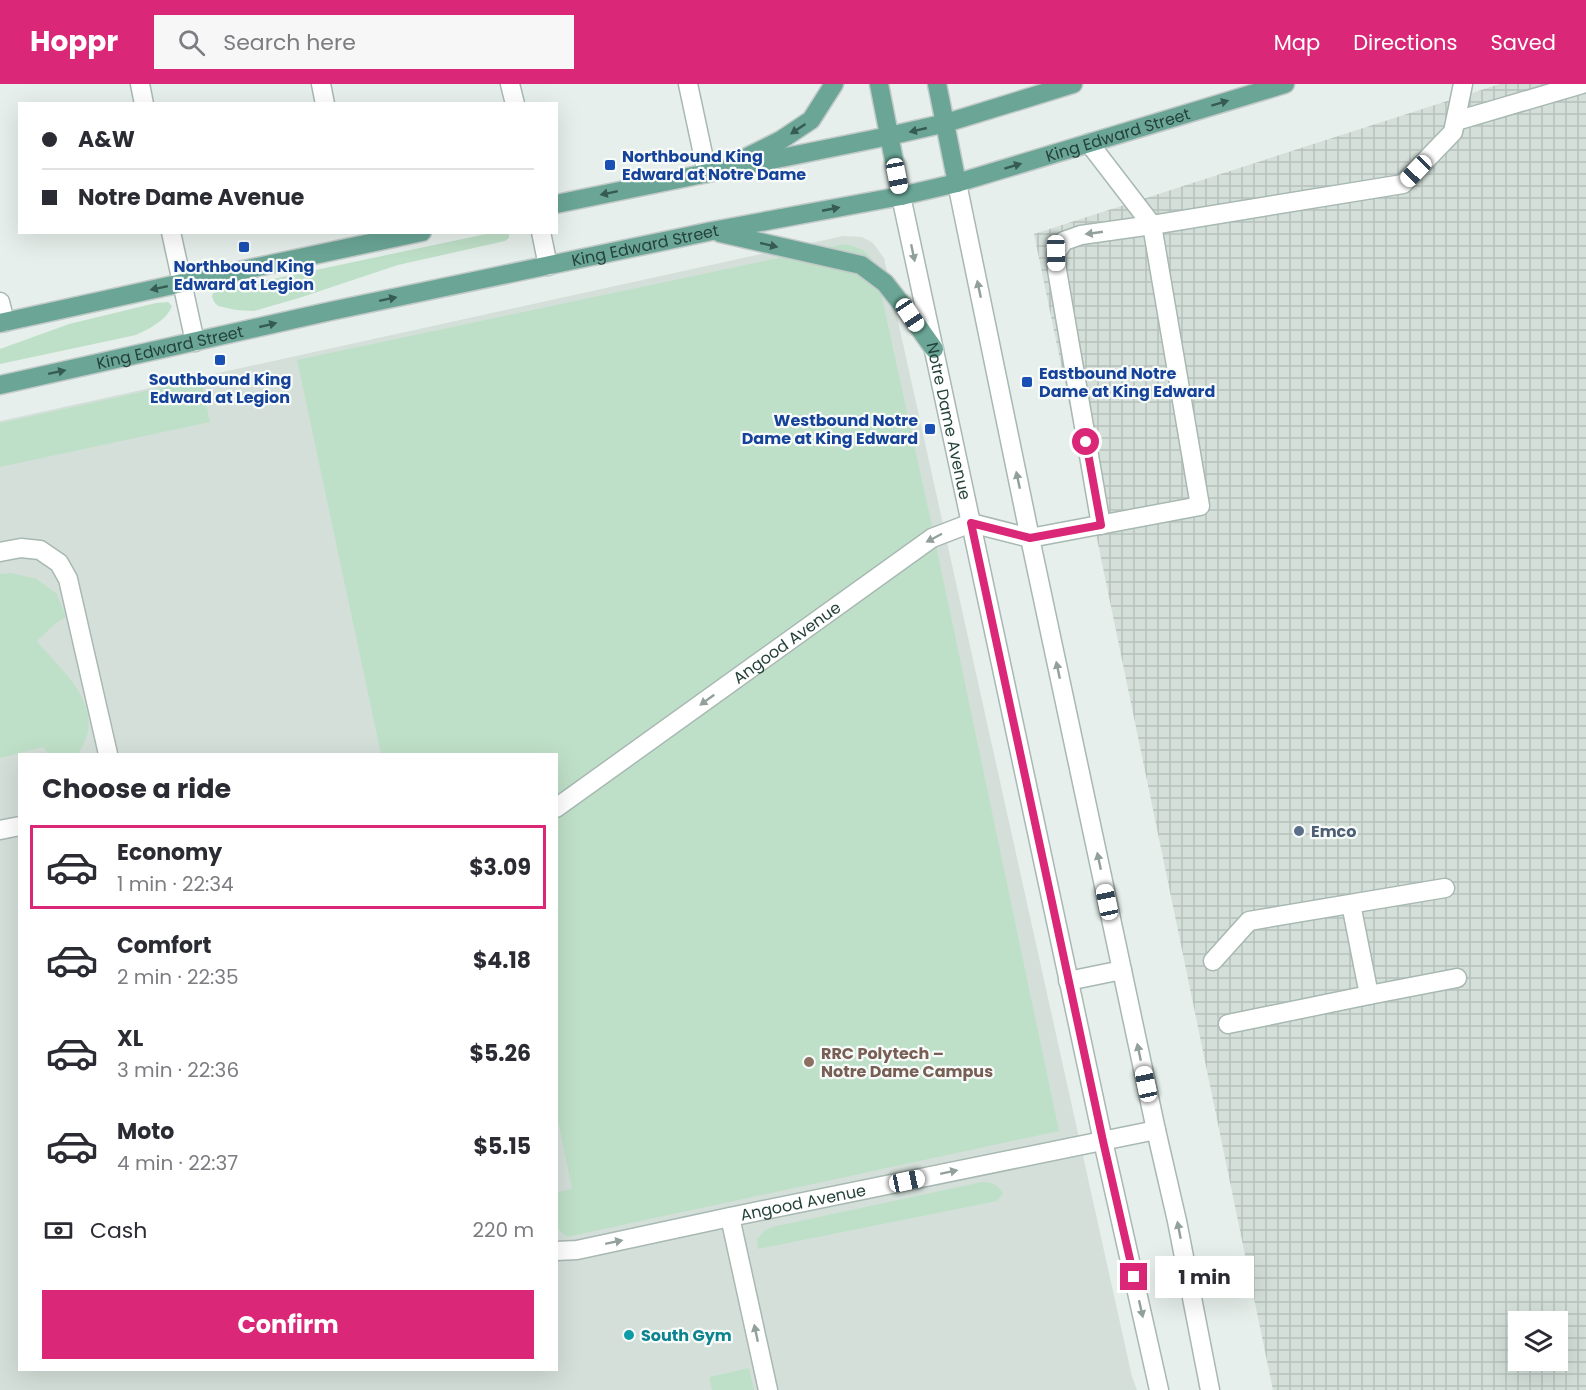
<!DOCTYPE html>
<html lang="en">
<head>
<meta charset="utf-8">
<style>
  :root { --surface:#fff; --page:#f7f7f7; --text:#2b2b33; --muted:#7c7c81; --line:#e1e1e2; --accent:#db2777 }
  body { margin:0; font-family:Poppins,sans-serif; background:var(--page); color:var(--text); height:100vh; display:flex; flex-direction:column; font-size:22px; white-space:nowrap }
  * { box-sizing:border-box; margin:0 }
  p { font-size:20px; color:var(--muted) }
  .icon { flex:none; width:33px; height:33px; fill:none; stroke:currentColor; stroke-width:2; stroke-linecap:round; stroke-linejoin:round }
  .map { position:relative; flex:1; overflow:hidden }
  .side { position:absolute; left:18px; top:669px; width:540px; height:618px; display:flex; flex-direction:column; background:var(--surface); border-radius:0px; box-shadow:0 6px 24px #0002 }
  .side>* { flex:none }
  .banner { position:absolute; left:18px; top:18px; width:540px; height:132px; border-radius:0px; box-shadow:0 6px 24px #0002; display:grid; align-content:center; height:132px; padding:0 24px; background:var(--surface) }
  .fabs { position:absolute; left:1508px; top:1227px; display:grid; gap:12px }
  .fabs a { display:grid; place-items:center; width:60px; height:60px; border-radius:0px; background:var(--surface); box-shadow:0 6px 24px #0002; font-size:30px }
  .end { position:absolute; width:27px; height:27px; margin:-14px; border:8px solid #db2777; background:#fff; box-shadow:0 0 0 3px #fff }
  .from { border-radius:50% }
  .bubble { position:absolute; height:42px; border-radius:0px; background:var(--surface); box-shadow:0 6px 24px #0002; font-size:20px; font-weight:700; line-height:42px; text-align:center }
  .car { position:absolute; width:18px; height:36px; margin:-18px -9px; border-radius:8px; box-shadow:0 0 4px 2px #0007; background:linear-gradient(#fff 24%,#345 0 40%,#fff 0 76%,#345 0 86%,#fff 0) }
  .banner b { display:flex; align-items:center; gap:21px; height:57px; font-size:22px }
  .banner b+b { border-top:2px solid var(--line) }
  .banner i { width:15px; height:15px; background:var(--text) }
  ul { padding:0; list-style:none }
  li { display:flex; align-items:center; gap:18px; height:84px; margin:0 12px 9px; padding:0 12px; border:3px solid transparent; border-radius:0px }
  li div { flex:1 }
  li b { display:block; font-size:22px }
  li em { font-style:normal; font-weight:700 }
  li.selected { border-color:var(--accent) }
  li>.icon { width:54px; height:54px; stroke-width:1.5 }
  h2 { padding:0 24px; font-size:27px; line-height:72px }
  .pay { display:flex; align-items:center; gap:15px; height:66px; padding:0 24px; font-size:22px }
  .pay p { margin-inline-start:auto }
  .cta { display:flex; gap:12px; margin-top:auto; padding:12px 24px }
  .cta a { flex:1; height:69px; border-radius:0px; background:var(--accent); color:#fff; font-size:24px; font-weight:700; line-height:69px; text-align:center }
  header { display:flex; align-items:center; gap:36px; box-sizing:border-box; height:84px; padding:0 30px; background:var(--accent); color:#fff }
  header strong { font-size:28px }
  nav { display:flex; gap:33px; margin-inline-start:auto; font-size:21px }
  .search { width:420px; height:54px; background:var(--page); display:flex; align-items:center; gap:15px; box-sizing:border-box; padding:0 21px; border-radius:0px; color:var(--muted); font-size:22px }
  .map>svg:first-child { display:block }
  .built { fill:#d4dfda; fill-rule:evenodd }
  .industrial { fill:url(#industrial-grid); fill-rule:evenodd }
  .green { fill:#bfe0c8 }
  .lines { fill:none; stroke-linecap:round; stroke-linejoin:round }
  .minor-casing { stroke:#a8b8b2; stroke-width:21 }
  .major-casing { stroke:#c2cac8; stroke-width:21 }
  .minor { stroke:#fff; stroke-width:18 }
  .major { stroke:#6aa596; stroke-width:18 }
  .oneway { fill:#365b51 }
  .oneway2 { fill:#92a09c }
  .route { stroke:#db2777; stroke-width:8 }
  .transit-dot { fill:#1a4fb4; stroke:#f7fbf9; stroke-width:2 }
  .service-dot { fill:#5c6f8a; stroke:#f7fbf9; stroke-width:2 }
  .education-dot { fill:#8d6e63; stroke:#f7fbf9; stroke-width:2 }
  .culture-dot { fill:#0f9aa8; stroke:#f7fbf9; stroke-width:2 }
  .labels { text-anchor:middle; stroke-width:4.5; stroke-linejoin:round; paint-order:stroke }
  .street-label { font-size:16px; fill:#24423a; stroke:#f7fbf9 }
  .transit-label { font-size:16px; font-weight:bold; fill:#164399; stroke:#f7fbf9; text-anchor:start }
  .service-label { font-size:16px; font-weight:bold; fill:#4e5e75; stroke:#f7fbf9; text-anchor:start }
  .education-label { font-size:16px; font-weight:bold; fill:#785e54; stroke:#f7fbf9; text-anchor:start }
  .culture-label { font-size:16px; font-weight:bold; fill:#0d838f; stroke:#f7fbf9; text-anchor:start }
</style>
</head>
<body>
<header>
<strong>Hoppr</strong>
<div class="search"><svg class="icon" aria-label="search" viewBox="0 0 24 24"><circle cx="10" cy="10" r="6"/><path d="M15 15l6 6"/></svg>Search here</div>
<nav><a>Map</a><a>Directions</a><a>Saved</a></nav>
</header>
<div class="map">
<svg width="1586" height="1306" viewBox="0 0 1586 1306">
  <defs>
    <pattern id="industrial-grid" width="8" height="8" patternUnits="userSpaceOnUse" patternTransform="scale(1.5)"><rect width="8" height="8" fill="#d4dfda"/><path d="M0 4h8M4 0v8" fill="none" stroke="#b6c1bc"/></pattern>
  </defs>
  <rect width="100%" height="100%" fill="#e6efeb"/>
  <path class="built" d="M843 152 862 153 873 159 884 174 1132 1293 1137 1306H0V337ZM20 670H556V1286H20Z"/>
  <path class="industrial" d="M1500 0H1586V1306H1273L1034 150ZM1518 1238H1557V1276H1518Z"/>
  <path class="green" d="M509 149V154L505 157 398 181 299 214 254 227 236 226 218 222 215 219 212 213 213 209 221 206 491 149Z
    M844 160C861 164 867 165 875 182L932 442 1059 1047 567 1153 557 1144V1108L572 1105 556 1027V670H381L297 276Z
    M168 218 172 222C167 236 149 245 136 251L0 280V265L69 240 156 219Z
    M201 295 210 338 0 383V339Z
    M11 489 37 495 57 510 66 533 56 539 37 557C59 584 94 611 88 649 86 656 82 664 78 670H48L43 663 0 674V490Z
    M982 1098C993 1098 999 1101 1003 1110L997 1117 758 1165 757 1155 764 1147 772 1143Z
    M749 1284 754 1306H712L709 1293Z"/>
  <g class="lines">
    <defs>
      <g id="minor">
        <path d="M140 0 144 20"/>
        <path d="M321 0 325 20"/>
        <path d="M510 0 515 20"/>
        <path d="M688 0 707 89"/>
        <path d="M1456 37 1582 0"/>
        <path d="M957 99 1030 454 1156 1046 1177 1137 1210 1306"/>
        <path id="s1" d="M901 112 1103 1057 1159 1306"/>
        <path d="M171 148 195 258"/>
        <path d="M541 148 548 182"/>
        <path d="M0 218 5 238"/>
        <path d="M1101 441 1057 186 1056 169 1064 157 1081 151 1152 141 1403 100 1453 48 1463 0"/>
        <path d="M0 468 21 464 40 466 59 479 68 495 108 670"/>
        <path id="s2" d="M556 724 932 454 971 439 1030 454 1200 422 1152 141 1089 59"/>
        <path d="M0 746 20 742"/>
        <path d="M1213 877 1249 837 1445 804"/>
        <path d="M1068 897 1122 886"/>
        <path d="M1369 911 1457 894"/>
        <path d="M1228 940 1369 911 1351 820"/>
        <path d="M730 1133 768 1306"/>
        <path id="s3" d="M556 1167 577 1166 730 1133 1156 1046"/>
      </g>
      <g id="major">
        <path d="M879 0 901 112"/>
        <path d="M937 0 957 99"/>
        <path d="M743 75 781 56 811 36 834 0"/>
        <path d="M556 120 889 52 946 39 1073 0"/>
        <path d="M720 149 861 181 885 199 910 231 934 265"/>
        <path d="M0 239 182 199 422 148"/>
        <path id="s4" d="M0 301 331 227 712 147 901 112 957 99 1285 0"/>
      </g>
    </defs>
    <use href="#minor" class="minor-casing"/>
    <use href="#major" class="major-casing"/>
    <use href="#minor" class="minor"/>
    <use href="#major" class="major"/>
  </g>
  <defs><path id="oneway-solid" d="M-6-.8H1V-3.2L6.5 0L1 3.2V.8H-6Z" transform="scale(1.5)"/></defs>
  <g class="oneway">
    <use href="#oneway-solid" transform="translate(1220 19) rotate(-17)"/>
    <use href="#oneway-solid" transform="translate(798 45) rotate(146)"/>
    <use href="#oneway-solid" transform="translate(918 46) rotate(167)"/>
    <use href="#oneway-solid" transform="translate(1013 82) rotate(-17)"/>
    <use href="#oneway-solid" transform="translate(609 109) rotate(168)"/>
    <use href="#oneway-solid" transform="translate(831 125) rotate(-11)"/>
    <use href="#oneway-solid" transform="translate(769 161) rotate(13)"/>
    <use href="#oneway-solid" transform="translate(159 204) rotate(168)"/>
    <use href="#oneway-solid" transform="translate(388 215) rotate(-12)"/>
    <use href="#oneway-solid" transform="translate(268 241) rotate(-13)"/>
    <use href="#oneway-solid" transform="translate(57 288) rotate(-12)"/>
  </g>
  <g class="oneway2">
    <use href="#oneway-solid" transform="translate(1094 149) rotate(172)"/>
    <use href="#oneway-solid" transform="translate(913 169) rotate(78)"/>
    <use href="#oneway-solid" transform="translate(979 205) rotate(-102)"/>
    <use href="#oneway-solid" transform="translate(1018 396) rotate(-102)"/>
    <use href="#oneway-solid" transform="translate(934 454) rotate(152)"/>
    <use href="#oneway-solid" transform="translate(1058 586) rotate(-102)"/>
    <use href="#oneway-solid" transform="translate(707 616) rotate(144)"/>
    <use href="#oneway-solid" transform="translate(1099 777) rotate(-102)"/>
    <use href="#oneway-solid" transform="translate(1139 968) rotate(-102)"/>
    <use href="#oneway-solid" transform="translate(949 1088) rotate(-12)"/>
    <use href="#oneway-solid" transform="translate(1179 1146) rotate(-101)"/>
    <use href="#oneway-solid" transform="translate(614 1158) rotate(-12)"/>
    <use href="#oneway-solid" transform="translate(1141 1225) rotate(77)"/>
    <use href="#oneway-solid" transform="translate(756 1249) rotate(-102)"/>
  </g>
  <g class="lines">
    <path class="route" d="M1086 358 1101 441 1030 454 971 439 1103 1057 1134 1193"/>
  </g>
  <g class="transit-dot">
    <rect x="604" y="75" width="12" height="12" rx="3"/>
    <rect x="238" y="157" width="12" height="12" rx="3"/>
    <rect x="214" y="270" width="12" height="12" rx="3"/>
    <rect x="1021" y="292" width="12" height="12" rx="3"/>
    <rect x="924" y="339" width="12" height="12" rx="3"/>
  </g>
  <circle class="service-dot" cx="1299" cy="747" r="6"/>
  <circle class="education-dot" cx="809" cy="978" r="6"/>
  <circle class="culture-dot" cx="629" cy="1251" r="6"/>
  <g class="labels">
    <g class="street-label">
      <text dy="6" stroke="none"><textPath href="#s4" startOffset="1146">King Edward Street</textPath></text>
      <text dy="6" stroke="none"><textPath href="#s4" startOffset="660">King Edward Street</textPath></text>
      <text dy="6" stroke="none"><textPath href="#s4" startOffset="174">King Edward Street</textPath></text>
      <text dy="6" stroke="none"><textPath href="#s1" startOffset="230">Notre Dame Avenue</textPath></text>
      <text dy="6" stroke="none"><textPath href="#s2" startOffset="284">Angood Avenue</textPath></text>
      <text dy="6" stroke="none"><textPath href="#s3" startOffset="252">Angood Avenue</textPath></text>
    </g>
    <g class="transit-label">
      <text x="622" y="78">Northbound King<tspan x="622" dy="18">Edward at Notre Dame</tspan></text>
      <text x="244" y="188" text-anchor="middle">Northbound King<tspan x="244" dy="18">Edward at Legion</tspan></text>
      <text x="1039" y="295">Eastbound Notre<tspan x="1039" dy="18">Dame at King Edward</tspan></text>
      <text x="220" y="301" text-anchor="middle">Southbound King<tspan x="220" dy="18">Edward at Legion</tspan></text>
      <text x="918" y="342" text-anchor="end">Westbound Notre<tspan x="918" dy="18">Dame at King Edward</tspan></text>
    </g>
    <g class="service-label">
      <text x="1311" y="753">Emco</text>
    </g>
    <g class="education-label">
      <text x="821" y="975">RRC Polytech –<tspan x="821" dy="18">Notre Dame Campus</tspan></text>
    </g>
    <g class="culture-label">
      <text x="641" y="1257">South Gym</text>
    </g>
  </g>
</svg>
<div class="fabs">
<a><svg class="icon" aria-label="layers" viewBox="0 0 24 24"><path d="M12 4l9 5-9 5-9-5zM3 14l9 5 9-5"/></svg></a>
</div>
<i class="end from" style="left:1086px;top:358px"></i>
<i class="end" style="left:1134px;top:1193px"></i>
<div class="bubble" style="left:1155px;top:1172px;width:99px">1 min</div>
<i class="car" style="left:1416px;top:87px;rotate:224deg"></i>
<i class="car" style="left:897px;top:92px;rotate:169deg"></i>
<i class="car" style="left:1056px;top:169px;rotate:179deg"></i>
<i class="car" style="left:910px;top:231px;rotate:146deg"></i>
<i class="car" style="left:1107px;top:818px;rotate:348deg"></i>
<i class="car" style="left:1146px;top:1000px;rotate:348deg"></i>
<i class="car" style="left:907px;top:1097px;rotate:78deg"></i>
<div class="banner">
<b><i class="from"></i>A&amp;W</b>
<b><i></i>Notre Dame Avenue</b>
</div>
<section class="side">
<h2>Choose a ride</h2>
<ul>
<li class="selected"><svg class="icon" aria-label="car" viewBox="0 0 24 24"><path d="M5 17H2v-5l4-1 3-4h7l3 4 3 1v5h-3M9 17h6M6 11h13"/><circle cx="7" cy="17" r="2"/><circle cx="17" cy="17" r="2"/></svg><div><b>Economy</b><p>1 min · 22:34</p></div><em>$3.09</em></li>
<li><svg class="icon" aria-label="car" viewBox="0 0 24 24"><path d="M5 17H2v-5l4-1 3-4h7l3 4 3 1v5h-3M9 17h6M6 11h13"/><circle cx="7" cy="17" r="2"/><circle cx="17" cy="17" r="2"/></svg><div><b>Comfort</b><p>2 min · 22:35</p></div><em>$4.18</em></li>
<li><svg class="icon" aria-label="car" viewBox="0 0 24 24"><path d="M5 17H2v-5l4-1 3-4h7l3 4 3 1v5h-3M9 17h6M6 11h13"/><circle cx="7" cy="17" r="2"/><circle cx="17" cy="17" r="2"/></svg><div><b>XL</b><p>3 min · 22:36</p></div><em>$5.26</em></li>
<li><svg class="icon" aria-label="car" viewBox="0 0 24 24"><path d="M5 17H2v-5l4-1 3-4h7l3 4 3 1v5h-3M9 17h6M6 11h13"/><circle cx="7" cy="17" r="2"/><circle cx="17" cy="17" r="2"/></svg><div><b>Moto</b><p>4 min · 22:37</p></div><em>$5.15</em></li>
</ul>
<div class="pay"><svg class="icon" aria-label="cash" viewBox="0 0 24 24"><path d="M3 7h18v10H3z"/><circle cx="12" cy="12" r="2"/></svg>Cash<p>220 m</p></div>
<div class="cta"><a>Confirm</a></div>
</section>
</div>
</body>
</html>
